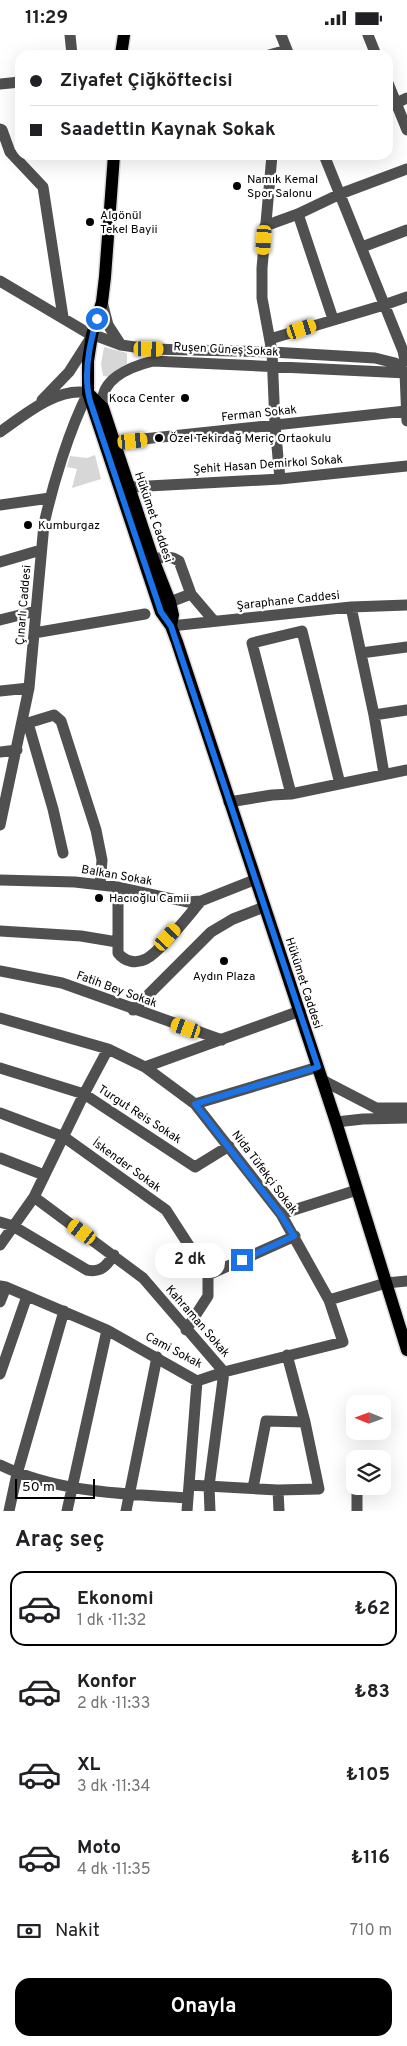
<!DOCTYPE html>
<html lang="tr">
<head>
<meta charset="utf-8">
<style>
  :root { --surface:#fff; --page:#f6f6f6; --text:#202124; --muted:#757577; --line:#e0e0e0; --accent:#000 }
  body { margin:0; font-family:Overpass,sans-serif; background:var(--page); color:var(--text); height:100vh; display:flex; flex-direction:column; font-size:19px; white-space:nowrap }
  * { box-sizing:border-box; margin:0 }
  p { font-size:16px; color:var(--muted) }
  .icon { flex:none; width:28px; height:28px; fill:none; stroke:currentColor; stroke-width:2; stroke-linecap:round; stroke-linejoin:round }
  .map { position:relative; height:1476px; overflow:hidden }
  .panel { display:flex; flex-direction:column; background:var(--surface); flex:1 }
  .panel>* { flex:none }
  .hud { position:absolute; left:15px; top:15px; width:378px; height:110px; border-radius:15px; box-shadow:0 5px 20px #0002; display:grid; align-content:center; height:110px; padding:0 15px; background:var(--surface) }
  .needle { width:32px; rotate:271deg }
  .buttons { position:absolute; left:346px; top:1360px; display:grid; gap:10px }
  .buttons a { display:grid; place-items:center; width:45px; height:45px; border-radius:10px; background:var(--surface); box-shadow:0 5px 20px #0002; font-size:25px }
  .scale { position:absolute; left:15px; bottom:12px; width:80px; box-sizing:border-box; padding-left:5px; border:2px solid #000; border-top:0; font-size:14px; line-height:18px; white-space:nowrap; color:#000; -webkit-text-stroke:4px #fff; paint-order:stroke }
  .end { position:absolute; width:22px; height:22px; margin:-11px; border:6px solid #1a73e8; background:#fff; box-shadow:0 0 0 2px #fff }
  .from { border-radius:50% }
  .bubble { position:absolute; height:35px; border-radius:15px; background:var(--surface); box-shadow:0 5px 20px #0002; font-size:16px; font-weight:700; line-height:35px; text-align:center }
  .car { position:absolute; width:15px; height:30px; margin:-15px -8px; border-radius:6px; box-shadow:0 0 4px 1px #0007; background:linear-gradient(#f5c518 24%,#345 0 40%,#f5c518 0 76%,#345 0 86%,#f5c518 0) }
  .hud b { display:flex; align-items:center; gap:18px; height:48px; font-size:19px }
  .hud b+b { border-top:1px solid var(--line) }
  .hud i { width:12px; height:12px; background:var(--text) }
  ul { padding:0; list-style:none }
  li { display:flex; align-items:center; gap:15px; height:75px; margin:0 10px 8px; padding:0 5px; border:2px solid transparent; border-radius:15px }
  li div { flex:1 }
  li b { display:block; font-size:19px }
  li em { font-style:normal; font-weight:700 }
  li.selected { border-color:var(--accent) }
  li>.icon { width:45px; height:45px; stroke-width:1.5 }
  h2 { padding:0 15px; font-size:22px; line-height:60px }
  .pay { display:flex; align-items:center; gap:12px; height:55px; padding:0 15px; font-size:19px }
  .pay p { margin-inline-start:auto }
  .button { display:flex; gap:10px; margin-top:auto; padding:10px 15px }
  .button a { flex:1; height:58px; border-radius:15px; background:var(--accent); color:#fff; font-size:20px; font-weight:700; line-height:58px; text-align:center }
  .status { display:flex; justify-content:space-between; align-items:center; height:35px; padding:0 25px; background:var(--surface); direction:ltr }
  .status svg { height:14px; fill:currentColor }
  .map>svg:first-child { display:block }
  .green { fill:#d7d7d7 }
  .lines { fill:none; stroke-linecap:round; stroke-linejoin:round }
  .major-casing { stroke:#dbdbdb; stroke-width:15 }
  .minor { stroke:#505050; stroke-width:11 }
  .major { stroke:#000; stroke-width:12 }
  .route { stroke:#1a73e8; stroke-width:6 }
  .poi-dot { fill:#000; stroke:#fff; stroke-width:2 }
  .labels { text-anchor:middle; stroke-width:4.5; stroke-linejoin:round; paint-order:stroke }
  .poi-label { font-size:12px; fill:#000; stroke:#fff; text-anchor:start }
  .street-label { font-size:12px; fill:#000; stroke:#fff }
</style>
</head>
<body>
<div class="status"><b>11:29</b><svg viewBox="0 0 49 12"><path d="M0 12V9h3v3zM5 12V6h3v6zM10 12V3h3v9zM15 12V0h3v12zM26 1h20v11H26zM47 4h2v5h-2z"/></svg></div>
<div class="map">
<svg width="407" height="1476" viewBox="0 0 407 1476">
  <rect width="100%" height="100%" fill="#fff"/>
  <path class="green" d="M104 312 127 318V329L121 332 110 342 103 341 101 329Z
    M95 420 101 444 72 453 77 434 67 432 70 421 87 423Z"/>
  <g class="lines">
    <defs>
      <path id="major" d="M121 20 124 0
        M114 120 105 242 102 267 92 300 88 326V358L161 577 171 591 177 607 336 1087 407 1315
        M89 359 103 373 153 524 170 567 173 580 171 591"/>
    </defs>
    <use href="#major" class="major-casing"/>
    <path class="minor" d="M70 0 72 20
      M281 0 289 20
      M368 0 376 20
      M269 20 287 15
      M388 48 407 95
      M0 49 20 47
      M388 72 407 63
      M0 94 2 95 10 117 43 152 63 282
      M272 120 262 233V263L272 317 275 390 280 444
      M324 120 403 316 405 326
      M298 179 333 284
      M265 191 298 179 340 159 407 134
      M362 212 407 195
      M0 246 86 297 121 310 149 314 272 317 375 323 395 328 405 338
      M102 267 108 290 121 310
      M270 304 384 270 407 262
      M405 338 407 386
      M42 365 69 337 92 301
      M103 373C98 345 129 332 153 326L407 338
      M0 397C23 381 58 351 88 358 69 395 53 449 44 489L29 653 0 790
      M115 407 406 376
      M130 452 280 444 407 431
      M0 470 50 463
      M153 524 165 522 173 523 179 526 191 559 214 586
      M0 527 41 515
      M170 567 191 559
      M351 572 374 680 384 739
      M0 585 36 576
      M171 591 351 572 407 570
      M34 598 145 579
      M361 618 407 612
      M0 656 29 653
      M374 680 407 675
      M23 685 28 688 54 680 61 686 96 795 102 825 100 850
      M28 688 53 774 63 818
      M0 717 17 715
      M291 759 252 608 302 596 340 749
      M229 767 272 760 291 759 407 735
      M0 845 75 847 118 852 187 867 201 866 254 845
      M118 852V918C125 927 136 929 146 924 161 916 189 880 201 866
      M0 896 81 901 117 907
      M0 936 62 948 222 1005
      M133 975 211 897 233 884 264 872
      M0 983 108 1014 145 1032 195 1069 318 1032
      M145 1032 300 976
      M0 1033 84 1059 195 1132 229 1111
      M322 1045 376 1073H407
      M0 1078 64 1102 166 1175 208 1240
      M336 1087 363 1084 407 1083
      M0 1123 44 1140
      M34 1162 143 1243 224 1337 209 1451 210 1476
      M281 1179 357 1155
      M0 1187 13 1191 87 1235C101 1238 106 1231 114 1220
      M0 1210 34 1162 84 1059 108 1014
      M208 1240 295 1201
      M0 1251 6 1252 107 1295 197 1346 224 1337 343 1307 329 1265 281 1179 195 1069
      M329 1265 386 1248 407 1246
      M0 1267 6 1252
      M186 1295 208 1261V1240
      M0 1339 27 1261
      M0 1430C58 1458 125 1459 188 1463
      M189 1450 278 1455 319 1454 305 1387 287 1320
      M253 1453 266 1386 305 1387
      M278 1455 279 1476
      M357 1456V1476
      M9 1476 17 1439 64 1276
      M67 1476 107 1295
      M126 1476 157 1322
      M187 1476 197 1346"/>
    <use href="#major" class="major"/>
  </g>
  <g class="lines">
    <path class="route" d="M97 284C89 310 83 340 90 366L161 577 171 591 318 1032 195 1069 281 1180 294 1201 242 1225"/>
  </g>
  <g class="poi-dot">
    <circle cx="237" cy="151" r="5"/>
    <circle cx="90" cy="187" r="5"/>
    <circle cx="185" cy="363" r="5"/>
    <circle cx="159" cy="403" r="5"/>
    <circle cx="28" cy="490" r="5"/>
    <circle cx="99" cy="863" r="5"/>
    <circle cx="224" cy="926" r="5"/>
  </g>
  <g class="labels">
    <g class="poi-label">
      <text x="247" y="148">Namık Kemal<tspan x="247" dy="14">Spor Salonu</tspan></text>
      <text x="100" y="184">Algönül<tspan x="100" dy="14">Tekel Bayii</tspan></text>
      <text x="175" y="367" text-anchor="end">Koca Center</text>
      <text x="169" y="407">Özel Tekirdağ Meriç Ortaokulu</text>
      <text x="38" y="494">Kumburgaz</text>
      <text x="109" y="867">Hacıoğlu Camii</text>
      <text x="224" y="945" text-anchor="middle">Aydın Plaza</text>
    </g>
    <g class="street-label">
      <text transform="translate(226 314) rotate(3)" y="4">Ruşen Güneş Sokak</text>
      <text transform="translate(259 378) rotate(-6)" y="4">Ferman Sokak</text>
      <text transform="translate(268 429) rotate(-4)" y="4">Şehit Hasan Demirkol Sokak</text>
      <text transform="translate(154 482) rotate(71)" y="4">Hükümet Caddesi</text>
      <text transform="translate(288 565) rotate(-6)" y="4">Şaraphane Caddesi</text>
      <text transform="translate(23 570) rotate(-85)" y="4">Çınarlı Caddesi</text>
      <text transform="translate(117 840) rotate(10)" y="4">Balkan Sokak</text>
      <text transform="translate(304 948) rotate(72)" y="4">Hükümet Caddesi</text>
      <text transform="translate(117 954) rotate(20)" y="4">Fatih Bey Sokak</text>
      <text transform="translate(140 1079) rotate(33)" y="4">Turgut Reis Sokak</text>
      <text transform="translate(127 1130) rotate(36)" y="4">İskender Sokak</text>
      <text transform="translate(265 1137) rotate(53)" y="4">Nida Tüfekçi Sokak</text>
      <text transform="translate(198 1286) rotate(49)" y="4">Kahraman Sokak</text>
      <text transform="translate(174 1315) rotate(28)" y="4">Cami Sokak</text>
    </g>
  </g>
</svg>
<div class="buttons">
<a><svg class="needle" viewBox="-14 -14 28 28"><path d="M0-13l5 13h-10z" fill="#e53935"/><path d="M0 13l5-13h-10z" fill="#757577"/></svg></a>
<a><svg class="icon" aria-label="layers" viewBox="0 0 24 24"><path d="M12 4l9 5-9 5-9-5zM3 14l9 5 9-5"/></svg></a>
</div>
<div class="scale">50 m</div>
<i class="end from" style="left:97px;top:284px"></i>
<i class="end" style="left:242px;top:1225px"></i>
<div class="bubble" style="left:155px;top:1208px;width:70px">2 dk</div>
<i class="car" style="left:264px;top:205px;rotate:184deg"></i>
<i class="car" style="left:302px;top:294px;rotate:72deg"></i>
<i class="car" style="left:149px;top:314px;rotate:91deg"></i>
<i class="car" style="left:133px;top:406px;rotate:84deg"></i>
<i class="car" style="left:168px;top:902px;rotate:42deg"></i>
<i class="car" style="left:186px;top:993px;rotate:289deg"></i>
<i class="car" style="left:82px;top:1197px;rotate:306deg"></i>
<div class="hud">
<b><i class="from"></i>Ziyafet Çiğköftecisi</b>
<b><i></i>Saadettin Kaynak Sokak</b>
</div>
</div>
<section class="panel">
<h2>Araç seç</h2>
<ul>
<li class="selected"><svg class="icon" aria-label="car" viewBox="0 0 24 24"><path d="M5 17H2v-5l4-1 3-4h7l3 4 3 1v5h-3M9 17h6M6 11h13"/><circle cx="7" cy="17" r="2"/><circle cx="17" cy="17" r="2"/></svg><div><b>Ekonomi</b><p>1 dk · 11:32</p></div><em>₺62</em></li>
<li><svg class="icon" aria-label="car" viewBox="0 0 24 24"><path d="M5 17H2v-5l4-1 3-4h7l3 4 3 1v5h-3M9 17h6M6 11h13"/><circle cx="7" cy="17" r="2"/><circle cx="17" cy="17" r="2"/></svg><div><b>Konfor</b><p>2 dk · 11:33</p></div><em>₺83</em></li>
<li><svg class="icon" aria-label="car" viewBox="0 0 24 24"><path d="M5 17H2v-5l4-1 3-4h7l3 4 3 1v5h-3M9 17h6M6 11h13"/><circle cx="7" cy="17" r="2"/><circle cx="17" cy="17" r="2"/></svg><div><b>XL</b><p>3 dk · 11:34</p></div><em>₺105</em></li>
<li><svg class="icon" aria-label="car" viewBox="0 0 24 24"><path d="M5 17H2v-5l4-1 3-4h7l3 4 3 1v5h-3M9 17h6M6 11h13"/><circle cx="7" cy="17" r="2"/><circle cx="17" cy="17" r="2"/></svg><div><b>Moto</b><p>4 dk · 11:35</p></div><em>₺116</em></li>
</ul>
<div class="pay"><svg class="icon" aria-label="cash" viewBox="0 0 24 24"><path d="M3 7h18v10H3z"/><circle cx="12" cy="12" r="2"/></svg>Nakit<p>710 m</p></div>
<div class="button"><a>Onayla</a></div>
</section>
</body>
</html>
